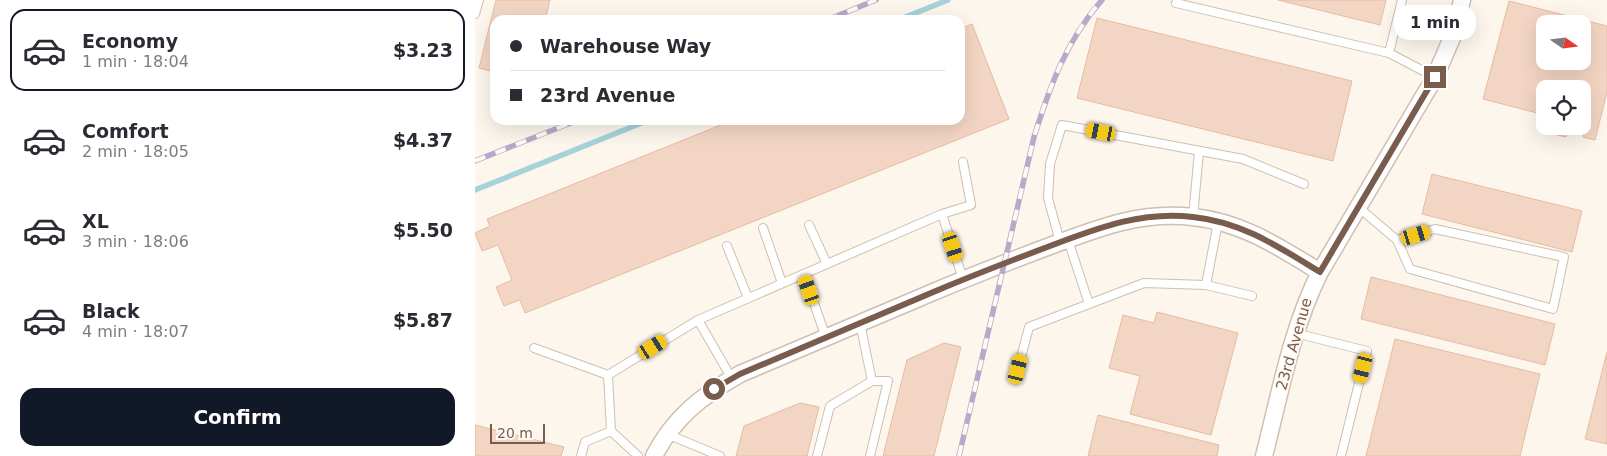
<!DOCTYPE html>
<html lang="en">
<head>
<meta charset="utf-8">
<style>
  :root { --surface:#fff; --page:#f7f7f7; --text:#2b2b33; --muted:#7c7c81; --line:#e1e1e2; --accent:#111827 }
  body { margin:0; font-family:"DejaVu Sans",sans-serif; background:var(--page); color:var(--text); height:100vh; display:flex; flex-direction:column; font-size:19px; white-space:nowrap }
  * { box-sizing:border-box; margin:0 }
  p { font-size:16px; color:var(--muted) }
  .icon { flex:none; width:28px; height:28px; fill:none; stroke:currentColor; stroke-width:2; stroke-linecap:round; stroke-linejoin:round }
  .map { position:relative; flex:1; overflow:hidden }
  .drawer { display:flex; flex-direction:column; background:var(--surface); width:475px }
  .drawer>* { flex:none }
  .banner { position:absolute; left:15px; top:15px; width:475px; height:110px; border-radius:15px; box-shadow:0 5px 20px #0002; display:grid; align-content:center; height:110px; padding:0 20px; background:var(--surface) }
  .needle { width:32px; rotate:104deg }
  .tools { position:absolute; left:1061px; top:15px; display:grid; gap:10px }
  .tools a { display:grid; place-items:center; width:55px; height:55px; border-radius:10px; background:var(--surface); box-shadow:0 5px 20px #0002; font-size:25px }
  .scale { position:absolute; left:15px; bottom:12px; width:55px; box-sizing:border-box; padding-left:5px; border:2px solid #7a5c4d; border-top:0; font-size:14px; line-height:18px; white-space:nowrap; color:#7a5c4d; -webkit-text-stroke:4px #fffaf3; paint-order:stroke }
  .end { position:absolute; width:22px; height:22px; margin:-11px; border:6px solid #7a5c4d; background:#fff; box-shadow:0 0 0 2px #fff }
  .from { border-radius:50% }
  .bubble { position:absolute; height:35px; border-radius:15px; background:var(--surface); box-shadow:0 5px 20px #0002; font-size:16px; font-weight:700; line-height:35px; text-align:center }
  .car { position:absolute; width:15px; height:30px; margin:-15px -8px; border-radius:6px; box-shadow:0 0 4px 1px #0007; background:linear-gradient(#f5c518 24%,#345 0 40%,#f5c518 0 76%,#345 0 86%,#f5c518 0) }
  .banner b { display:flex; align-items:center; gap:18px; height:48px; font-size:19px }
  .banner b+b { border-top:1px solid var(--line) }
  .banner i { width:12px; height:12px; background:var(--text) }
  ul { padding:9px 0 0; list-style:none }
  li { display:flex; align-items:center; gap:15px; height:82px; margin:0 10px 8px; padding:0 10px; border:2px solid transparent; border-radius:15px }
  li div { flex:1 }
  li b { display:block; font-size:19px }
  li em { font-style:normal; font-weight:700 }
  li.active { border-color:var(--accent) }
  li>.icon { width:45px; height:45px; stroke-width:1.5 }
  .cta { display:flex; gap:10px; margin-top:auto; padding:10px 20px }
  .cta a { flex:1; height:58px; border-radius:15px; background:var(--accent); color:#fff; font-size:20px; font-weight:700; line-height:58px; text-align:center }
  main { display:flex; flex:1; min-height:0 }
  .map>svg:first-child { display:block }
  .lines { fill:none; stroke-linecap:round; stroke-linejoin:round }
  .stream { stroke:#a5d3da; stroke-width:5.5 }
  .building { fill:#f3d5c3; stroke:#e6bba3; fill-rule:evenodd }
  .service-casing { stroke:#d1beb0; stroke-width:10 }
  .minor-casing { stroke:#d1beb0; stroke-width:19 }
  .service { stroke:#fff; stroke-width:8 }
  .minor { stroke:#fff; stroke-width:16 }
  .rail-casing { stroke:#b9a8c9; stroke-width:5.5 }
  .rail { stroke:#fffaf3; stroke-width:4; stroke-dasharray:11; stroke-linecap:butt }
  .route { stroke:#7a5c4d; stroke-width:6 }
  .labels { text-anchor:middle; stroke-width:4; stroke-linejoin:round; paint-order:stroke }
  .street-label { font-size:15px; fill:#7a5c4d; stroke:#fffaf3 }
</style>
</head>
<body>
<main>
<section class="drawer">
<ul>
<li class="active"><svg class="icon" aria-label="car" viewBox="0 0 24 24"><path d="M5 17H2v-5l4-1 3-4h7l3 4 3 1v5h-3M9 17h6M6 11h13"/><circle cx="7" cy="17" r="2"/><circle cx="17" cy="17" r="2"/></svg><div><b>Economy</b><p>1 min · 18:04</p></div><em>$3.23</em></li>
<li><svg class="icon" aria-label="car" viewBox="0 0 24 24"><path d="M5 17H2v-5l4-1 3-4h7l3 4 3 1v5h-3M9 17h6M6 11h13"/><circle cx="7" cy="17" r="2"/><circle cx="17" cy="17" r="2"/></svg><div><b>Comfort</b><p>2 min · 18:05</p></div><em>$4.37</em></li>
<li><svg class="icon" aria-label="car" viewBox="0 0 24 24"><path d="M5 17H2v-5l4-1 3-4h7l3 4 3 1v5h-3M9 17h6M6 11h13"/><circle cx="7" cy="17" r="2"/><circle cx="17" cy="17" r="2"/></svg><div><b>XL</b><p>3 min · 18:06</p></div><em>$5.50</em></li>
<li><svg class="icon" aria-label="car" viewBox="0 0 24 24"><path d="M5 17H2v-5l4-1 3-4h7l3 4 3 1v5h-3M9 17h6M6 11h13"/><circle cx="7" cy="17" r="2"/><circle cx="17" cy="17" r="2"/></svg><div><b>Black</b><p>4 min · 18:07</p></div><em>$5.87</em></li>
</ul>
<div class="cta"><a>Confirm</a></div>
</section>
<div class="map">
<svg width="1132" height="456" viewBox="0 0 1132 456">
  <rect width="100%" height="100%" fill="#fdf6ec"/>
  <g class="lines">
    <path class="stream" d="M423 20 473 0
      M0 190 174 120"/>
  </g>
  <path class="building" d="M21 0H75L70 20H20V72L4 68Z
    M803 0H911L905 25Z
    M1034 1 1132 26V92L1120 140 1108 137 1111 126 1108 125V89H1070V115L1008 99ZM1070 24H1108V61H1070Z
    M622 18 877 81 858 161 602 98Z
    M497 24 534 119 50 313 45 300 29 306 21 287 37 280 23 245 7 251 0 233 15 226 12 219 258 120H485V29Z
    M1072 126H1094L1091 137 1070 132Z
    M957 174 1107 211 1097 252 947 214Z
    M896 277 1080 324 1070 365 886 319Z
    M682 312 763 333 736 435 655 414 665 376 634 368 648 315 679 323Z
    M920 339 1065 374 1045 456H891Z
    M469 343 486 347 459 456H408L432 360Z
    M1132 352V444L1110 439Z
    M325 403 344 407 332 456H261L269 426Z
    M623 415 744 445 742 456H613Z
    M0 425 89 447 86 456H0Z"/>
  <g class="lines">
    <defs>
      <path id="service" d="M701 3 914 53 960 77
        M0 14 4 0
        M914 53 927 0
        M488 162 496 205 467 214 488 279
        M883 207 922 240 935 269 1078 309 1089 257 960 229 922 240
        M718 217 724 151
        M334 225 352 264
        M288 228 307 283
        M585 242 573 198 575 164 587 125 768 159 829 184
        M252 246 273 298
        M329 274 351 338
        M731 285 743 222
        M614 304 669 283 731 285 777 296
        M385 323 397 381H413L395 456
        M820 333 892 351 866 456
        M59 348 133 375
        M543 369 554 327 614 304 593 240
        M257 379 223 320 467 214
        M192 434 245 456
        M106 456 110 442 136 431
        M163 456 136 431 133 375 223 320
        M342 456 355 406 397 381"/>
      <path id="minor" d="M179 456C199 417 228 395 265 374 329 347 392 320 456 293 496 276 535 261 575 246 623 228 666 211 718 217 767 222 804 247 845 272
        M789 456C805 394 816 330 845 272L960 77 979 33 987 0"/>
    </defs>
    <use href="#service" class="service-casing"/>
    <use href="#minor" class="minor-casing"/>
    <use href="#service" class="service"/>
    <use href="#minor" class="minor"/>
    <defs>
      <path id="rail" d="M352 20 401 0
        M0 161 103 120
        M484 456 559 137C575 86 591 41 627 0"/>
    </defs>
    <use href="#rail" class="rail-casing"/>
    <use href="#rail" class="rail"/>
  </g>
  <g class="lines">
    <path class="route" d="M239 389 265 374C328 347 392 320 456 293 496 276 535 261 575 246 623 228 666 211 718 217 767 222 804 247 845 272L960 77"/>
  </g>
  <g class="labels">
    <g class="street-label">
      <text transform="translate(819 344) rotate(-74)" y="5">23rd Avenue</text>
    </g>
  </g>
</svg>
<div class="tools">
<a><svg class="needle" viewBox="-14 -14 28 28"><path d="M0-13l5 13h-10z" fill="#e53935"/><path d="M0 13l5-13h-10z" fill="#7c7c81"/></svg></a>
<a><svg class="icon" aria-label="locate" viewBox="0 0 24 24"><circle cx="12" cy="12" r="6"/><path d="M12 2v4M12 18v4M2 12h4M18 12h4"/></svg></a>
</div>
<div class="scale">20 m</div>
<i class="end from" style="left:239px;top:389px"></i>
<i class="end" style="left:960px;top:77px"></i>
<div class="bubble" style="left:919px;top:5px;width:82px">1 min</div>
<i class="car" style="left:626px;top:132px;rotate:281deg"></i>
<i class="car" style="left:941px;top:235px;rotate:73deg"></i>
<i class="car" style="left:478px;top:247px;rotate:162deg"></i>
<i class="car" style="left:334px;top:290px;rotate:341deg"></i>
<i class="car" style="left:178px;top:347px;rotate:58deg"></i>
<i class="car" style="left:888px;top:368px;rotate:194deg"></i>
<i class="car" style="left:543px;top:369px;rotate:14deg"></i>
<div class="banner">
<b><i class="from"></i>Warehouse Way</b>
<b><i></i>23rd Avenue</b>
</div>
</div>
</main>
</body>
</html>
